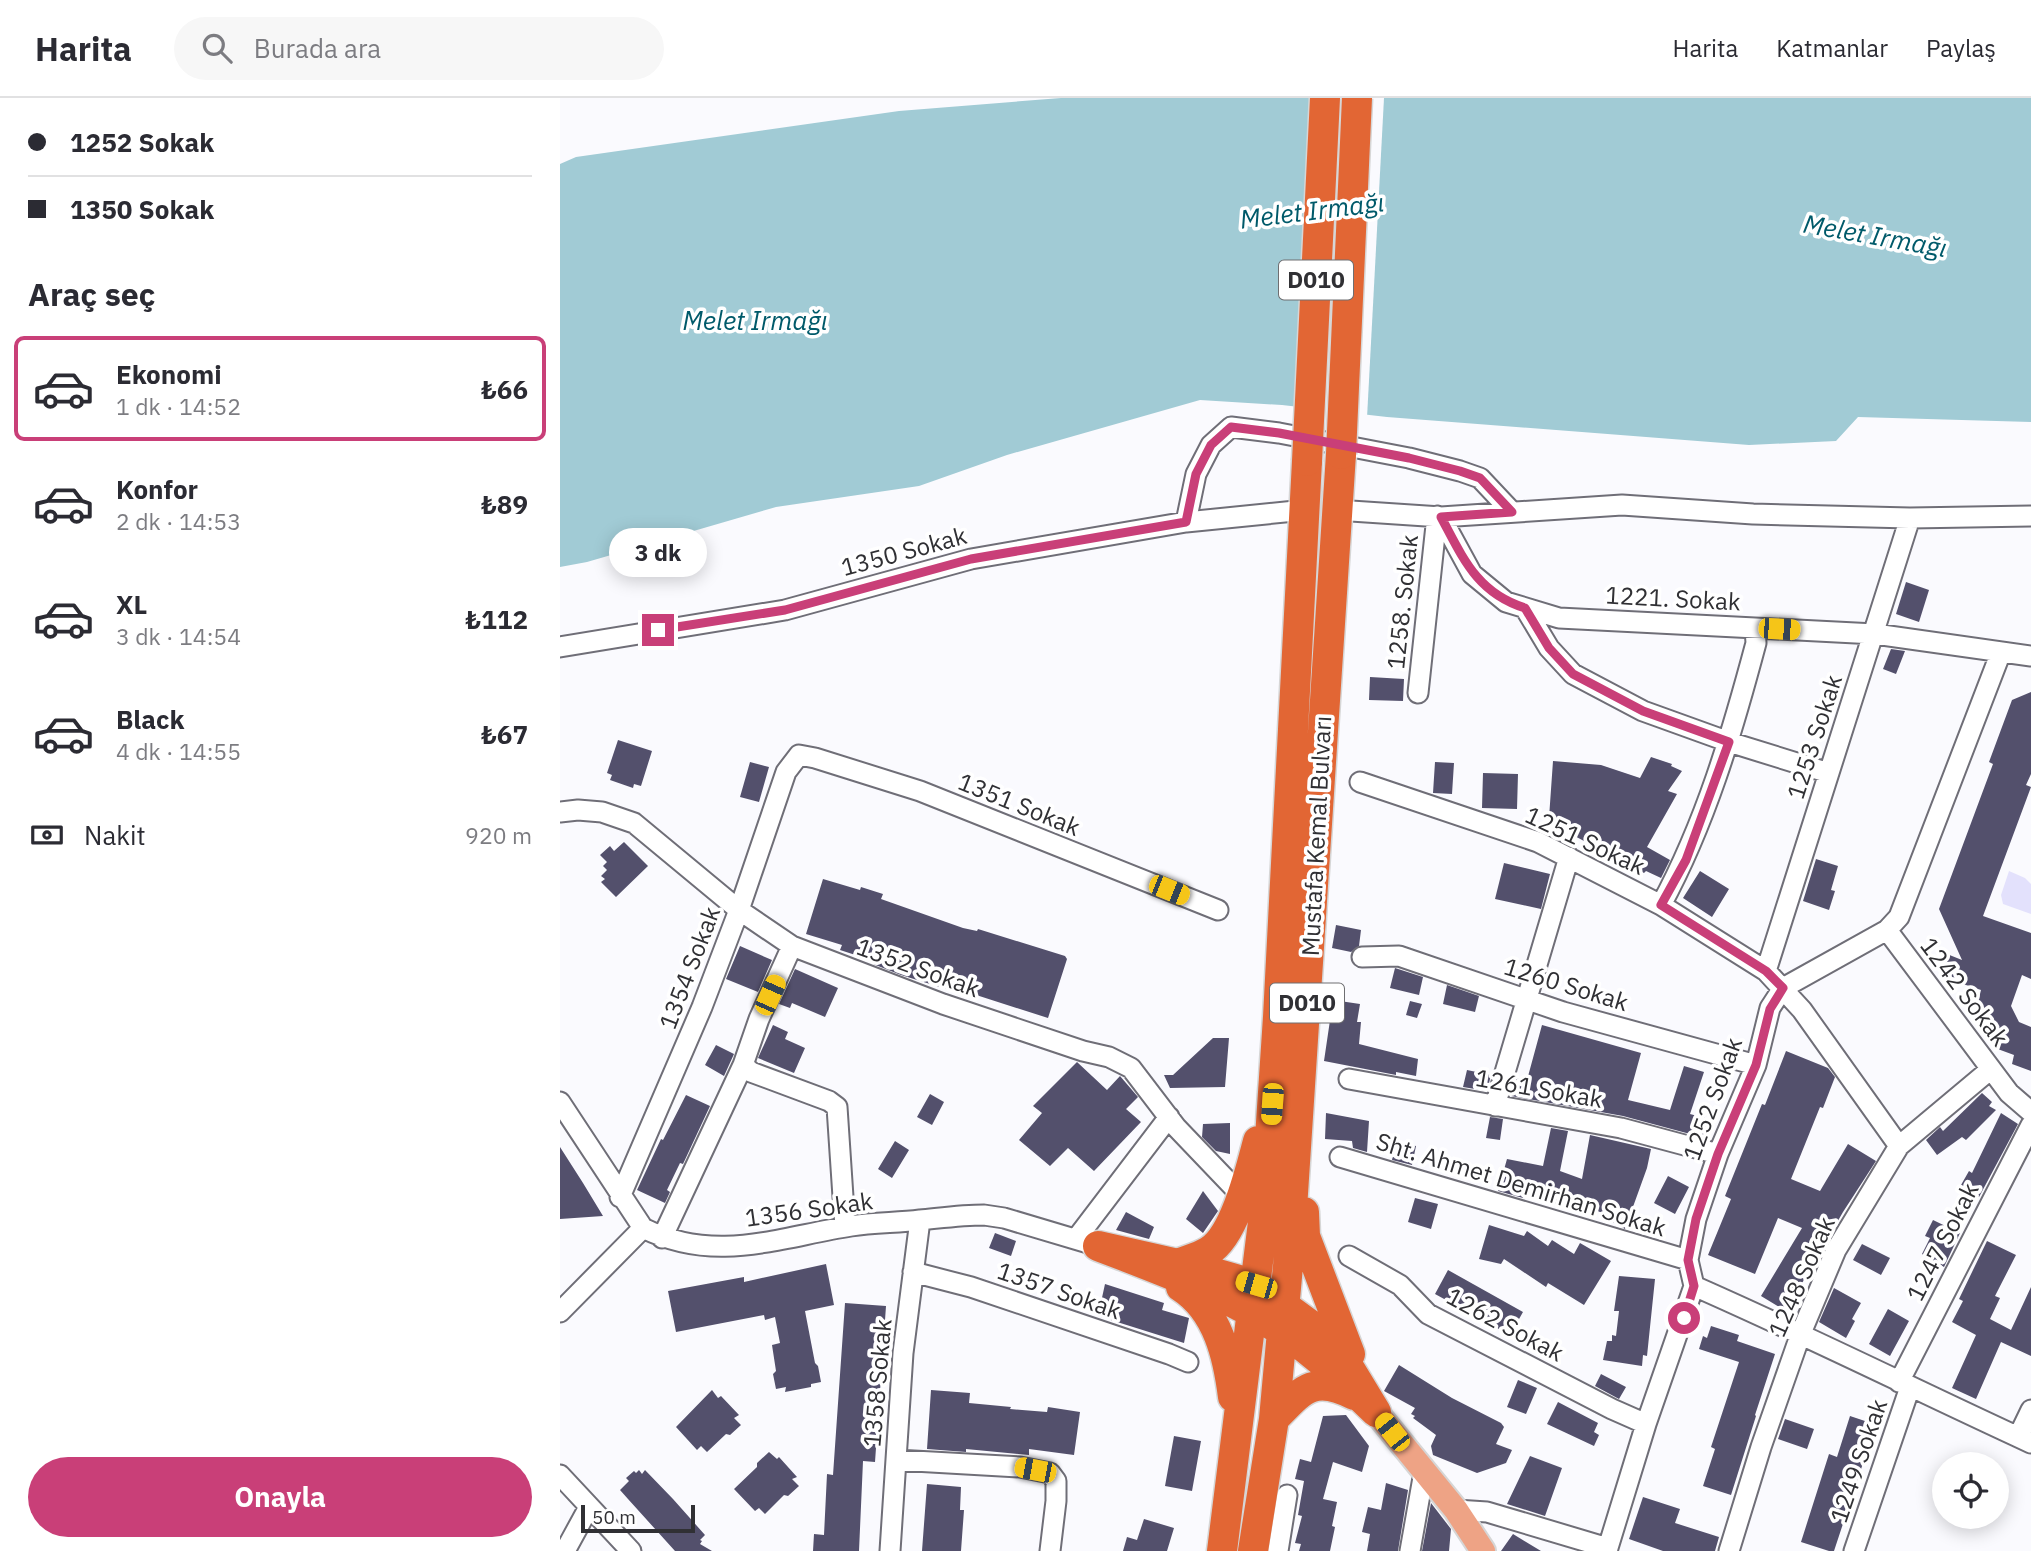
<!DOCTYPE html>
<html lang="tr">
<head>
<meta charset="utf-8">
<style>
  :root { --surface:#fff; --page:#f7f7f7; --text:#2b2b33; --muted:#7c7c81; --line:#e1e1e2; --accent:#c93f78 }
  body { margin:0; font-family:"IBM Plex Sans",sans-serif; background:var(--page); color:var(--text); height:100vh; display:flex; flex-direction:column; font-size:26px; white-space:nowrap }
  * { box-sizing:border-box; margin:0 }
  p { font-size:23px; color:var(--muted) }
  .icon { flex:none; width:38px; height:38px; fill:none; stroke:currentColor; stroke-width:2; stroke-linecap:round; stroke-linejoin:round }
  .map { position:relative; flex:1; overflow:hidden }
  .drawer { display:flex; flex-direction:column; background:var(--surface); width:560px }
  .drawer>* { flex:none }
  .top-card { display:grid; align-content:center; height:154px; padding:0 28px; background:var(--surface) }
  .buttons { position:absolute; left:1372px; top:1354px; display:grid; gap:14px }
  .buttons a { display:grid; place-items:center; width:77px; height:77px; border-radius:50%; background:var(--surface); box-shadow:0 4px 18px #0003; font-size:35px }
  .scale { position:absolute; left:21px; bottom:18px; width:114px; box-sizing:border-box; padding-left:7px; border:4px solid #303034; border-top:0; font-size:19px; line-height:24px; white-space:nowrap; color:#303034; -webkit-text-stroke:5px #fff; paint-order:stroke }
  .end { position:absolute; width:32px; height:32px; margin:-16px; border:9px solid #c93f78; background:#fff; box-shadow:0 0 0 4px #fff }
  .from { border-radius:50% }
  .bubble { position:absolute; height:49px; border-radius:24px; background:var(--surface); box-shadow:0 4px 18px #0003; font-size:23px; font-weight:700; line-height:49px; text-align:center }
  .car { position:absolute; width:21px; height:42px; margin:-21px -10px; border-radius:9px; box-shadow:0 0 5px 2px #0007; background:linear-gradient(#f5c518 24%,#345 0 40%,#f5c518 0 76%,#345 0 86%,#f5c518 0) }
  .top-card b { display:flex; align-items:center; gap:24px; height:66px; font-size:26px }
  .top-card b+b { border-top:2px solid var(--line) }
  .top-card i { width:18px; height:18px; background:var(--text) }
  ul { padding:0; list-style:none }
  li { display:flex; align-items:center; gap:21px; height:105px; margin:0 14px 10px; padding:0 14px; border:4px solid transparent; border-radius:10px }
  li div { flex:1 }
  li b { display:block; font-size:26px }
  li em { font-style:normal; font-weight:700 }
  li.current { border-color:var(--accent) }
  li>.icon { width:63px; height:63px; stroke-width:1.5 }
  h2 { padding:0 28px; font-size:32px; line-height:84px }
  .pay { display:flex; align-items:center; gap:18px; height:77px; padding:0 28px; font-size:26px }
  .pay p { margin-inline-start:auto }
  .cta { display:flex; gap:14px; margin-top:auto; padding:14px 28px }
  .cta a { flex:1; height:80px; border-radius:42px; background:var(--accent); color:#fff; font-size:28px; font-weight:700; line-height:80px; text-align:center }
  header { display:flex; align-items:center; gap:42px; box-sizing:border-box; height:98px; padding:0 35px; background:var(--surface); border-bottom:2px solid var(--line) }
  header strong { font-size:33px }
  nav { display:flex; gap:38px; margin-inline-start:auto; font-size:24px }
  .search { width:490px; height:63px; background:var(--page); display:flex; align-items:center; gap:18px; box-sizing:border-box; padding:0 24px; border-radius:38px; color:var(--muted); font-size:26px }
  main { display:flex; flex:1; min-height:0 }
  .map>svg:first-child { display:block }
  .green { fill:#e3e1fc }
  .water { fill:#a1cbd5 }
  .pier { fill:#fafafe }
  .building { fill:#53506c }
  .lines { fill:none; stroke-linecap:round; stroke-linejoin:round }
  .minor-casing { stroke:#6f6e77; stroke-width:23 }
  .major-casing { stroke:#d6d6d6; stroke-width:28 }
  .highway-casing { stroke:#d6d6d6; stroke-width:33 }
  .minor { stroke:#fff; stroke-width:19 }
  .major { stroke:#eea385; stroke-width:24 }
  .highway { stroke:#e26634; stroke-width:30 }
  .highway-bridge-casing { stroke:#d6d6d6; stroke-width:33; stroke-linecap:butt }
  .highway-bridge { stroke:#e26634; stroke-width:30 }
  .route { stroke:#c93f78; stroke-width:9 }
  .labels { text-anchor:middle; stroke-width:7; stroke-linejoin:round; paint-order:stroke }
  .shield { fill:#fff; stroke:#6e6e71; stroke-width:2 }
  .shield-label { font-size:23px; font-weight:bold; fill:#303034 }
  .street-label { font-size:24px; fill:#303034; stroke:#fff }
  .water-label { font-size:26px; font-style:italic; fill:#005a6a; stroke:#fff }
</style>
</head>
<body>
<header>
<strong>Harita</strong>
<div class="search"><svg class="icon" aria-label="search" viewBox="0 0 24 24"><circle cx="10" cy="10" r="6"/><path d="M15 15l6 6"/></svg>Burada ara</div>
<nav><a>Harita</a><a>Katmanlar</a><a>Paylaş</a></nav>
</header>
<main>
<section class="drawer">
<div class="top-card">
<b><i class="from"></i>1252 Sokak</b>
<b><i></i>1350 Sokak</b>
</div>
<h2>Araç seç</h2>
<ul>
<li class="current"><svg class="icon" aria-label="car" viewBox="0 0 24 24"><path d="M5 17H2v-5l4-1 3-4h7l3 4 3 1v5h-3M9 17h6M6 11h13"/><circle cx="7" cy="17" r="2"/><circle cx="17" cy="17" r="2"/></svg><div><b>Ekonomi</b><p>1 dk · 14:52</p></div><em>₺66</em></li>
<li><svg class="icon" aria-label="car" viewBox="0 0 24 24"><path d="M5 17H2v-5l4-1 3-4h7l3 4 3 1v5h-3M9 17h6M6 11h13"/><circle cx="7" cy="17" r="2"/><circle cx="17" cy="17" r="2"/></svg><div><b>Konfor</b><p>2 dk · 14:53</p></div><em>₺89</em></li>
<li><svg class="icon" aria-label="car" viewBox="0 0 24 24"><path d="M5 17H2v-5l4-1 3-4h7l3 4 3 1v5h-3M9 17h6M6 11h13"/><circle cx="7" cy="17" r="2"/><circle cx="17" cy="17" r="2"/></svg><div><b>XL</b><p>3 dk · 14:54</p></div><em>₺112</em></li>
<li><svg class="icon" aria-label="car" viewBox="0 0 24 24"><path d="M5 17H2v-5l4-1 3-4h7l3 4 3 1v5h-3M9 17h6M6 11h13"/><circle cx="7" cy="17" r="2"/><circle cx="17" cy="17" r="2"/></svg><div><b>Black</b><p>4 dk · 14:55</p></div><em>₺67</em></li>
</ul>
<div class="pay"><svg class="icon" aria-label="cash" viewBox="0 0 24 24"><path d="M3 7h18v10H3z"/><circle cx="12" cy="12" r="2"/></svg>Nakit<p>920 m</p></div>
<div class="cta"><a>Onayla</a></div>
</section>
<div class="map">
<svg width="1471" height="1453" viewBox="0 0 1471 1453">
  <rect width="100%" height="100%" fill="#fafafe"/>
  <path class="green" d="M1449 773 1465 780 1471 786V816L1443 806 1441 797Z"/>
  <path class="water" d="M501 0H1471V324L1298 319 1276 343 1189 347 827 319 722 307 640 302 447 357 359 388 216 409 27 464 0 469V66L16 59 339 13Z"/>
  <path class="pier" d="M752 0H824L807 320 736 312Z"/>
  <path class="building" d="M1346 484 1369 492 1359 524 1336 516Z
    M1331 551 1345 553 1336 576 1323 571Z
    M810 579 844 581 843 603 809 602Z
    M1471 594V676L1466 687 1471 689 1423 818 1471 835V881L1462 877 1451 908 1459 924 1471 929V973L1452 966 1454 957 1435 950 1417 908 1421 892 1394 883 1395 880 1387 877 1388 875 1379 864 1382 854 1402 862 1379 811 1433 666 1429 664 1452 602Z
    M58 642 92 653 81 688 74 686 73 690 50 682 52 677 47 675Z
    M1091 659 1112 666 1111 668 1122 673 1108 693 1117 696 1087 749 1110 762 1101 780 1086 773 1084 775 1009 735 1008 723 989 720 993 663 1041 667 1080 680Z
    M190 664 209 669 199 704 180 699Z
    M875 664 894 665 892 696 873 695Z
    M923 675 958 676 957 711 922 710Z
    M64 744 88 768 56 799 41 784 45 781 41 778 47 772 43 768 47 764 40 757 50 748 54 753Z
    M1256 761 1278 768 1271 792 1275 793 1269 812 1243 803Z
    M944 765 990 776 981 811 935 801Z
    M1140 773 1169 791 1152 819 1123 800Z
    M263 781 300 792 301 789 323 796 321 801 403 830 417 833 418 831 505 858 507 861 488 920 410 895 409 898 341 877 313 866 314 863 280 852 282 847 246 836Z
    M776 827 801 832 799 848 791 854 772 850Z
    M180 848 212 862 198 894 166 881Z
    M835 870 863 879 859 897 830 890Z
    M235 871 278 890 265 919 232 905 230 910 219 906Z
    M887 887 919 898 915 914 883 906Z
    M773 902 800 906 797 924H801L799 946 858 961 856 978 836 974V977L764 963Z
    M850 903 862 906 857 920 846 917Z
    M213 927 228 934 225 941 245 950 234 975 198 960Z
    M982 927 1081 955 1068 1002 1110 1012 1124 968 1144 974 1130 1016 1149 1021 1145 1040 1063 1018 951 998 956 980 967 982Z
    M653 940H669L665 989 610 990 604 977H613Z
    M156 947 174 956 164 978 145 967Z
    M1226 953 1268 970 1275 979 1263 1010 1260 1009 1231 1081 1260 1093 1288 1046 1316 1063 1283 1114 1226 1213 1201 1198 1242 1130 1218 1120 1195 1176 1148 1157 1171 1101 1165 1098 1202 1006 1205 1007Z
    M517 964 547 992 560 978 578 999 566 1011 581 1024 534 1073 508 1050 490 1068 459 1042 482 1015 473 1008Z
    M907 972 931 977 927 993 903 989Z
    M1422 995 1432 1004 1429 1008 1436 1012 1406 1042 1402 1039 1377 1057 1366 1042 1380 1029 1383 1033Z
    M370 996 384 1004 372 1027 357 1019Z
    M126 997 150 1008 123 1066 120 1065 107 1092 110 1094 105 1105 77 1092 101 1041 103 1042Z
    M766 1015 809 1023 807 1054 793 1050 792 1043 765 1041Z
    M1441 1015 1458 1026 1419 1099 1401 1087 1409 1073 1412 1075Z
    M930 1019 943 1021 940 1042 926 1040Z
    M670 1025V1056L656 1053 642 1039 643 1026Z
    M991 1030 1008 1033 1000 1073 1022 1081 1030 1037 1091 1051 1087 1070 1065 1131 1043 1119 1044 1116 1009 1099 1005 1110 964 1096 963 1100 938 1093 947 1061 983 1068Z
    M335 1043 349 1052 332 1080 318 1071Z
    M836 1044 856 1048 852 1067 832 1062Z
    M0 1049 23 1085 43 1118 0 1121Z
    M1108 1078 1129 1089 1115 1116 1094 1105Z
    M643 1093 658 1113 643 1135 626 1121Z
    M855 1100 878 1106 871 1131 848 1124Z
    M566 1114 594 1129 589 1141 556 1132Z
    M1373 1122 1400 1135 1384 1169 1362 1156 1370 1140 1365 1138Z
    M929 1127 964 1138 967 1133 988 1148 992 1142 1014 1156 1020 1145 1051 1163 1024 1207 988 1185 986 1189 944 1161 941 1166 919 1161Z
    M435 1135 456 1143 451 1158 429 1150Z
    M1427 1143 1456 1157 1435 1198 1440 1200 1430 1221 1451 1232 1471 1189V1258L1441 1244 1416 1301 1392 1290 1416 1237 1392 1224 1403 1203 1399 1201Z
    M1302 1146 1330 1160 1321 1177 1293 1162Z
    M266 1166 274 1207 245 1213 255 1265 258 1268 261 1284 251 1286V1289L225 1294 226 1289 216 1291 213 1276 216 1273 212 1247 220 1245 215 1219 205 1222 204 1217 116 1234 108 1193 184 1179V1184Z
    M888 1172 963 1214 950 1237 875 1196Z
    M1059 1178 1095 1181 1087 1258 1083 1257 1082 1268 1043 1262 1047 1243H1052V1237L1056 1238 1059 1213H1054Z
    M545 1186 604 1205 602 1212 629 1220 624 1245 538 1218Z
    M1274 1190 1301 1205 1292 1221 1295 1223 1286 1240 1259 1224Z
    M285 1205 326 1208 315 1364 303 1363 299 1453H253L254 1436 264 1437 267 1376 273 1377Z
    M1328 1211 1349 1223 1330 1258 1309 1246Z
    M1151 1228 1179 1237 1177 1243 1215 1256 1195 1317 1196 1318 1171 1397 1143 1388 1155 1351 1151 1349 1179 1264 1139 1251 1143 1238 1147 1240Z
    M839 1267 892 1300 941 1325 944 1329 936 1346 952 1352 946 1365 917 1375 873 1357 871 1348 876 1337 853 1320 855 1318 851 1316 855 1310 824 1293Z
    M1041 1276 1066 1289 1059 1301 1035 1288Z
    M958 1282 977 1290 966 1316 947 1309Z
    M152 1292 158 1300 161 1298 179 1317 174 1320 181 1327 170 1337 166 1336 147 1354 141 1348 137 1352 116 1329Z
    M371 1292 410 1295 409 1305 451 1309 450 1311 487 1314 488 1309 520 1314 514 1357 469 1351V1357L406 1351V1354L367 1351Z
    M998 1304 1038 1325 1034 1334 1039 1337 1034 1348 987 1326Z
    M786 1317 809 1348 802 1374 773 1364 763 1401 777 1404 772 1428 775 1429 770 1453H739L741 1446 735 1445 742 1418 738 1417 744 1383 735 1381 740 1361 751 1364 763 1318Z
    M1290 1318 1320 1328 1313 1349 1309 1347 1274 1453H1269L1241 1444 1269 1356 1277 1359Z
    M1225 1321 1254 1331 1247 1351 1218 1341Z
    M614 1338 641 1343 632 1393 605 1388Z
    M209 1354 217 1361 219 1359 237 1379 232 1381 239 1388 228 1398 224 1397 205 1416 199 1410 195 1413 174 1391 197 1369V1365Z
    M970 1358 1002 1370 985 1418 947 1406Z
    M79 1372 82 1376 85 1372 113 1401 145 1437 140 1442 142 1443 140 1446 152 1453H115L68 1401 60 1392 69 1383 66 1380 74 1373 76 1375Z
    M826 1385 848 1392 838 1453H807L810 1436 802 1434 808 1409 821 1412Z
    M367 1386 401 1389 400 1412H404L401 1453H362Z
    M1083 1399 1120 1411 1115 1425 1159 1439 1155 1453H1103L1069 1441Z
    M871 1405 891 1431 889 1453H862Z
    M584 1421 614 1430 607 1453H563L567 1439 577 1442Z
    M953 1436 981 1453H941Z"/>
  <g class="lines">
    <defs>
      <path id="minor" d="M776 412 881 419 1062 407 1193 416 1350 420 1471 418
        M881 419 912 476 946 504 999 520 1315 536 1471 558
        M626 424 636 376 651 347 671 329 719 335 849 360 900 373 920 380 952 414
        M965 510 989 550 1013 576 1083 613 1169 644 1269 675
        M0 549 225 512 411 461 626 424 745 412
        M858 595 877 418
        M800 684 978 744 1101 807 1206 873 1242 912 1339 1048
        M0 714 18 712 42 714 74 725 179 812 232 848 383 906 523 953 549 959 571 970 616 1029 681 1097
        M1101 807C1146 724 1172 635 1196 545L1195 530
        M1327 832 1449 995 1471 1014
        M232 848 199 921 183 967 191 974 269 1003 277 1009 285 1129
        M802 859 839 858 1003 914 1196 967
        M1206 873 1350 420
        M789 981 1061 1030 1158 1056
        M0 1004 83 1130C155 1166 216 1140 291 1128 314 1124 337 1125 360 1122 381 1120 402 1117 424 1117L444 1120 538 1148
        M935 1008 1009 759
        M780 1059 1128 1162
        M60 1099 142 909 179 812 226 674 239 657 255 660 360 693 658 812
        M102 1140 183 967
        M516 1141 609 1019
        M789 1158 840 1187 868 1216 1052 1311 1086 1326
        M353 1174 411 1189 609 1256 628 1264
        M1134 1188C1248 1238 1358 1293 1471 1345
        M0 1214 83 1130
        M1339 1284 1471 1027
        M1458 1339 1471 1312
        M336 1362 460 1369 490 1375 496 1383V1403L490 1453
        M0 1377 71 1453
        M896 1412 927 1414 1048 1450
        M5 1453 29 1409
        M330 1453 343 1255 360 1122
        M718 1453 727 1397
        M850 1453 864 1374
        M1047 1453 1086 1326 1134 1188 1128 1162 1136 1121 1158 1056 1196 967 1210 910 1223 890 1327 832 1339 819 1441 554
        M1169 1453 1201 1349 1241 1235 1276 1152 1339 1048 1431 971
        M1294 1453 1350 1289"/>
      <path id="major" d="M816 1314 896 1412 923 1453"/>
      <path id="highway" d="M744 1114 745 1138 790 1256
        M538 1148 644 1172 696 1187 763 1236 779 1253 816 1314C786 1285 757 1257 723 1234 668 1196 600 1172 538 1148Z
        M617 1166C627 1162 640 1159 649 1153 675 1137 690 1073 698 1043
        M621 1189C658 1213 668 1259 673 1299
        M714 1321C742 1292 753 1276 794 1297
        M662 1453 706 1100 718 919 747 363
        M693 1453 714 1321 729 1157 781 356"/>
    </defs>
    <use href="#minor" class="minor-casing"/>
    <use href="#major" class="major-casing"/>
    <use href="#highway" class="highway-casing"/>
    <use href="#minor" class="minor"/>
    <use href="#major" class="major"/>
    <use href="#highway" class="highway"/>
    <defs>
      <path id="highway-bridge" d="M781 356 797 0
        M747 363 765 0"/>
    </defs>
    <use href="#highway-bridge" class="highway-bridge-casing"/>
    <use href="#highway-bridge" class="highway-bridge"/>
  </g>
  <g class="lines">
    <path class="route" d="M98 532 225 512 411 461 626 424 636 376 651 347 671 329 719 335 849 360 900 373 920 380 952 414 881 419C903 460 917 495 965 510L989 550 1013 576 1083 613 1169 644 1126 762 1101 807 1206 873 1223 890 1210 911 1196 967 1158 1056 1136 1121 1128 1162 1134 1188 1124 1220"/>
  </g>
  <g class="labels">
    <g class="shield">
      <rect x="719" y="162.5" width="74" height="39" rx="5"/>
      <rect x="710" y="885.5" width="74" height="39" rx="5"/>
    </g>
    <g class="shield-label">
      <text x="756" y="190">D010</text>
      <text x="747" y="913">D010</text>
    </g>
    <g class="street-label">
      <text transform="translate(344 454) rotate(-15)" y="8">1350 Sokak</text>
      <text transform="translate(1113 501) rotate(3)" y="8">1221. Sokak</text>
      <text transform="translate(843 504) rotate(-84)" y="8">1258. Sokak</text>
      <text transform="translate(1255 639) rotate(-72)" y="8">1253 Sokak</text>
      <text transform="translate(459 707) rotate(22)" y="8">1351 Sokak</text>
      <text transform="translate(757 738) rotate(-87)" y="8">Mustafa Kemal Bulvarı</text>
      <text transform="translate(1025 743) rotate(25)" y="8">1251 Sokak</text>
      <text transform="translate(130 870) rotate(-69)" y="8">1354 Sokak</text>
      <text transform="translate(358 870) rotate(20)" y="8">1352 Sokak</text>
      <text transform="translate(1006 887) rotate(17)" y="8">1260 Sokak</text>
      <text transform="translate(1404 894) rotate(53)" y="8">1242 Sokak</text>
      <text transform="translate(979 991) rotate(10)" y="8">1261 Sokak</text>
      <text transform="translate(1153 1001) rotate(-70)" y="8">1252 Sokak</text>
      <text transform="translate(961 1087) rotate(17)" y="8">Sht. Ahmet Demirhan Sokak</text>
      <text transform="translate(249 1112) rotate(-8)" y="8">1356 Sokak</text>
      <text transform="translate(1383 1144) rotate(-63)" y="8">1247 Sokak</text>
      <text transform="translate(1242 1179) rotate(-66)" y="8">1248 Sokak</text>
      <text transform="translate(499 1193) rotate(19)" y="8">1357 Sokak</text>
      <text transform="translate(945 1227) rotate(28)" y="8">1262 Sokak</text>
      <text transform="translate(318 1285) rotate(-85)" y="8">1358 Sokak</text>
      <text transform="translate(1299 1363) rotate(-71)" y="8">1249 Sokak</text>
    </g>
    <g class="water-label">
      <text transform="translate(752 113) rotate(-7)" y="9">Melet Irmağı</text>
      <text transform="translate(1315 138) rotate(10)" y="9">Melet Irmağı</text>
      <text x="195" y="232">Melet Irmağı</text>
    </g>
  </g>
</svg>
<div class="buttons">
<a><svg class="icon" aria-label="locate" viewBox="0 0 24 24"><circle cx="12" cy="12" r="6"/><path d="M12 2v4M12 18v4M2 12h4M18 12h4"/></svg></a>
</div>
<div class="scale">50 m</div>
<i class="end from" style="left:1124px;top:1220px"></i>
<i class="end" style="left:98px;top:532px"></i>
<div class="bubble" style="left:49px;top:430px;width:98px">3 dk</div>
<i class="car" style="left:1219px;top:531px;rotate:93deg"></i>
<i class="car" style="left:609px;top:792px;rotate:112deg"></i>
<i class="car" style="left:210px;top:897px;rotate:24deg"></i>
<i class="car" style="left:712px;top:1006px;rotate:184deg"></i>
<i class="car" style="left:696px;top:1187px;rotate:286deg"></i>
<i class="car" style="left:832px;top:1334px;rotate:322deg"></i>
<i class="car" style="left:475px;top:1372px;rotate:281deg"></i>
</div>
</main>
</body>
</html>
